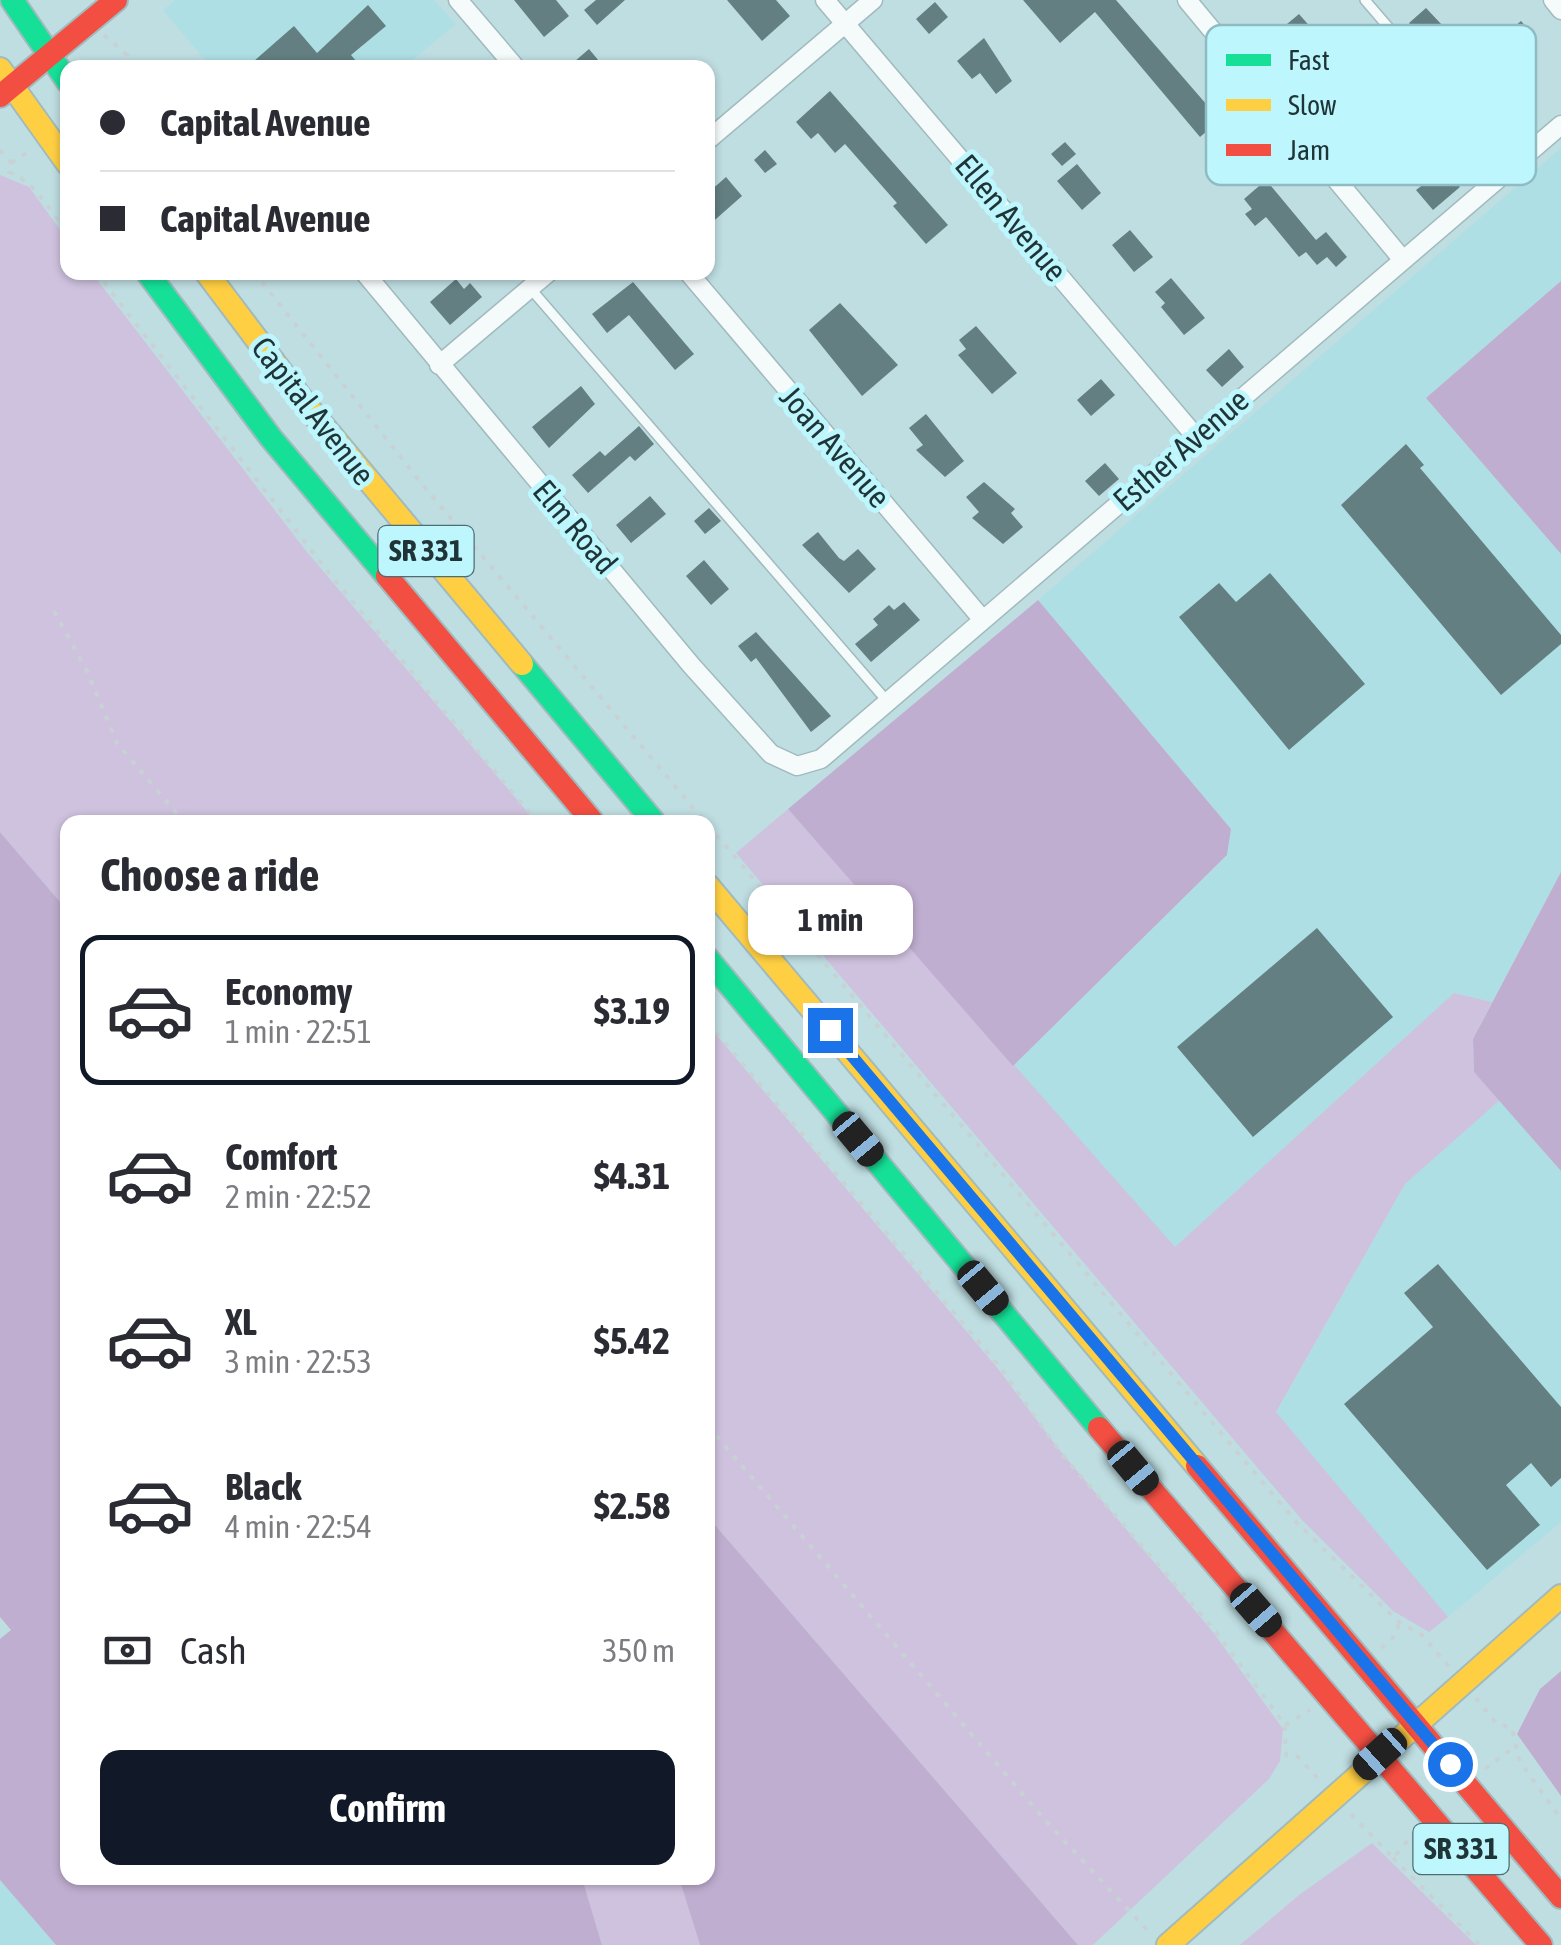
<!DOCTYPE html>
<html lang="en">
<head>
<meta charset="utf-8">
<style>
  :root { --surface:#fff; --page:#f2f2f3; --text:#2b2b33; --muted:#7c7c81; --line:#e1e1e2; --accent:#111827 }
  body { margin:0; font-family:"Asap Condensed",sans-serif; background:var(--page); color:var(--text); height:100vh; display:flex; flex-direction:column; font-size:38px; white-space:nowrap }
  * { box-sizing:border-box; margin:0 }
  p { font-size:32px; color:var(--muted) }
  .icon { flex:none; width:55px; height:55px; fill:none; stroke:currentColor; stroke-width:2; stroke-linecap:round; stroke-linejoin:round }
  .map { position:relative; flex:1; overflow:hidden }
  .side { position:absolute; left:60px; top:815px; width:655px; height:1070px; display:flex; flex-direction:column; background:var(--surface); border-radius:20px; box-shadow:0 2px 8px #0004 }
  .side>* { flex:none }
  .banner { position:absolute; left:60px; top:60px; width:655px; height:220px; border-radius:20px; box-shadow:0 2px 8px #0004; display:grid; align-content:center; height:220px; padding:0 40px; background:var(--surface) }
  .end { position:absolute; width:45px; height:45px; margin:-22px; border:12px solid #1a73e8; background:#fff; box-shadow:0 0 0 5px #fff }
  .from { border-radius:50% }
  .bubble { position:absolute; height:70px; border-radius:20px; background:var(--surface); box-shadow:0 2px 8px #0004; font-size:32px; font-weight:700; line-height:70px; text-align:center }
  .car { position:absolute; width:30px; height:60px; margin:-30px -15px; border-radius:12px; box-shadow:0 0 8px 2px #0007; background:linear-gradient(#222 24%,#8ab4d8 0 40%,#222 0 76%,#8ab4d8 0 86%,#222 0) }
  .banner b { display:flex; align-items:center; gap:35px; height:95px; font-size:38px }
  .banner b+b { border-top:2px solid var(--line) }
  .banner i { width:25px; height:25px; background:var(--text) }
  ul { padding:0; list-style:none }
  li { display:flex; align-items:center; gap:30px; height:150px; margin:0 20px 15px; padding:0 20px; border:5px solid transparent; border-radius:20px }
  li div { flex:1 }
  li b { display:block; font-size:38px }
  li em { font-style:normal; font-weight:700 }
  li.active { border-color:var(--accent) }
  li>.icon { width:90px; height:90px; stroke-width:1.5 }
  h2 { padding:0 40px; font-size:45px; line-height:120px }
  .pay { display:flex; align-items:center; gap:25px; height:110px; padding:0 40px; font-size:38px }
  .pay p { margin-inline-start:auto }
  .action { display:flex; gap:20px; margin-top:auto; padding:20px 40px }
  .action a { flex:1; height:115px; border-radius:20px; background:var(--accent); color:#fff; font-size:40px; font-weight:700; line-height:115px; text-align:center }
  .map>svg:first-child { display:block }
  .built { fill:#addfe5 }
  .green { fill:#cfc2df }
  .forest { fill:#c0aed0 }
  .building { fill:#647f82 }
  .lines { fill:none; stroke-linecap:round; stroke-linejoin:round }
  .lane-casing { stroke:#a1babd; stroke-width:12 }
  .street-casing { stroke:#a1babd; stroke-width:21 }
  .fast-casing { stroke:#a1babd; stroke-width:26 }
  .slow-casing { stroke:#a1babd; stroke-width:26 }
  .jam-casing { stroke:#a1babd; stroke-width:26 }
  .path { stroke:#c8d2d4; stroke-width:4; stroke-dasharray:5 8; stroke-linecap:butt }
  .lane { stroke:#f5fafb; stroke-width:9 }
  .street { stroke:#f5fafb; stroke-width:18 }
  .fast { stroke:#16e098; stroke-width:22 }
  .slow { stroke:#ffcf43; stroke-width:22 }
  .jam { stroke:#f24e42; stroke-width:22 }
  .route { stroke:#1a73e8; stroke-width:12 }
  .labels { text-anchor:middle; stroke-width:10; stroke-linejoin:round; paint-order:stroke }
  .shield { fill:#bef6fd; stroke:#4e6e72; stroke-width:2.5 }
  .shield-label { font-size:30px; font-weight:bold; fill:#1e3437 }
  .street-label { font-size:32px; fill:#1e3437; stroke:#bef6fd }
  .key { fill:#bef6fd; stroke:#8ebcc2; stroke-width:2.5 }
  .key-label { font-size:28px; fill:#1e3437 }
</style>
</head>
<body>
<div class="map">
<svg width="1561" height="1945" viewBox="0 0 1561 1945">
  <rect width="100%" height="100%" fill="#bfdee2"/>
  <path class="built" d="M175 0H434L456 24 404 67H211L163 10Z
    M1561 148V281L1426 398 1561 554V872L1492 1002 1454 993 1175 1248 1013 1066 1227 856 1231 829 1038 600Z
    M1500 1100 1561 1171V1522L1448 1617 1276 1413 1405 1184Z
    M0 1880 56 1945H0Z"/>
  <path class="green" d="M0 175 29 187 67 239 68 272 92 273 307 552 536 822H68L67 910 0 832Z
    M788 809 1175 1247 1454 993 1492 1002 1473 1039 1474 1072 1500 1100 1405 1184 1276 1412 1448 1617 1429 1632 1393 1611 1302 1520 736 853Z
    M708 1025 999 1370 1061 1452 1213 1632 1283 1729 1280 1761 1269 1779 1093 1945H1078L708 1517Z
    M1372 1843 1476 1945H1240L1299 1895Z
    M582 1878H679L700 1945H602Z"/>
  <path class="forest" d="M1561 281V554L1426 398Z
    M1038 600 1231 829 1227 855 1013 1066 788 809Z
    M0 832 67 910 68 1878H582L602 1945H56L0 1880V1639L11 1630 0 1617Z
    M1561 872V1171L1474 1072 1473 1039Z
    M708 1517 1078 1945H700L679 1878H708Z
    M1561 1671V1796L1517 1734 1540 1689Z"/>
  <path class="building" d="M514 0H556L569 16 544 37Z
    M596 0H625L597 25 584 10Z
    M727 0H776L790 16 762 41Z
    M1023 0H1116L1220 120 1200 137 1095 12 1060 43Z
    M935 2 948 17 929 34 916 19Z
    M368 5 386 26 351 55 362 68H246L294 26 317 53Z
    M1426 8 1443 26 1425 42 1409 23Z
    M1299 14 1333 53 1342 45 1377 85 1350 110 1281 29Z
    M1521 21 1533 35 1500 64 1487 50Z
    M984 38 1012 81 996 94 980 73 972 79 957 61Z
    M589 49 599 61 592 68H567Z
    M830 91 948 225 926 244 893 206 897 203 845 144 835 153 818 133 811 139 796 122Z
    M1435 136 1453 156 1441 166 1460 187 1433 210 1416 190 1429 180 1410 158Z
    M1065 142 1076 154 1062 166 1051 154Z
    M765 150 777 164 765 173 754 160Z
    M1077 164 1101 193 1082 210 1057 181Z
    M726 177 742 196 708 226V193Z
    M1266 180 1316 240 1326 232 1347 257 1336 267 1327 257 1317 265 1306 252 1299 257 1266 217 1255 226 1245 214 1252 209 1244 199Z
    M1130 230 1153 257 1134 272 1112 245Z
    M1171 278 1205 318 1184 335 1161 307 1165 303 1155 292Z
    M456 279 464 289 470 283 482 297 450 325 430 302Z
    M633 282 694 354 675 370 629 315 607 333 592 314Z
    M840 303 898 365 862 396 809 330Z
    M976 326 1017 373 992 394 958 355 966 349 959 340Z
    M1229 349 1244 367 1222 387 1206 370Z
    M1101 379 1115 395 1091 416 1077 400Z
    M581 386 595 404 549 448 532 427Z
    M926 414 964 461 945 477 916 450 923 445 909 428Z
    M639 426 654 444 635 461 630 456 588 493 572 475 600 451 605 456Z
    M1406 444 1424 465 1420 468 1561 635V644L1501 695 1341 505Z
    M1105 463 1119 479 1099 496 1085 481Z
    M984 482 1015 509 1011 513 1023 527 1003 544 972 518 979 512 966 497Z
    M650 496 666 514 631 543 616 525Z
    M709 508 721 521 705 534 694 521Z
    M818 532 839 558 844 561 858 549 876 569 849 593 802 545Z
    M704 560 729 589 711 605 686 576Z
    M1270 573 1365 684 1289 750 1179 617 1219 583 1236 602Z
    M904 602 920 620 871 662 855 644 878 625 873 619 889 605 894 610Z
    M756 632 831 716 811 732 756 658 751 662 738 646Z
    M1317 928 1393 1017 1253 1137 1177 1047Z
    M1438 1264 1561 1407V1478L1551 1487 1531 1463 1506 1485 1540 1525 1487 1570 1344 1404 1433 1327 1404 1293Z"/>
  <g class="lines">
    <defs>
      <path id="lane" d="M1365 0 1510 169
        M530 288 887 701"/>
      <path id="street" d="M458 0 516 68
        M825 0 1196 437
        M1187 0 1403 260
        M1553 0 1561 10
        M708 140 873 0
        M364 272 691 665 771 754 797 766 821 759 1561 125
        M688 272 983 620
        M439 365 549 272"/>
      <path id="fast" d="M12 0 68 82
        M147 272 271 438 387 576
        M522 664 654 822
        M708 959 1099 1428"/>
      <path id="slow" d="M0 69 68 164
        M206 272 310 410 522 664
        M708 886 1197 1466
        M1168 1945 1561 1596"/>
      <path id="jam" d="M0 96 116 0
        M387 576 593 822
        M1099 1428 1541 1945
        M1197 1466 1561 1897"/>
    </defs>
    <use href="#lane" class="lane-casing"/>
    <use href="#street" class="street-casing"/>
    <use href="#fast" class="fast-casing"/>
    <use href="#slow" class="slow-casing"/>
    <use href="#jam" class="jam-casing"/>
    <path class="path" d="M104 35 127 55 126 68
      M0 150 11 163 9 172C35 182 51 212 68 234
      M11 163 28 152
      M96 272 328 572 537 822
      M254 272 422 484 705 822
      M54 611 87 671 117 743 184 822
      M708 825 1297 1523 1399 1622 1422 1635 1450 1668
      M708 1023 1000 1367 1060 1452 1213 1628 1285 1725 1286 1755 1298 1757 1321 1782
      M708 1426 1044 1819 1151 1934
      M1381 1648 1396 1635 1399 1622
      M1476 1698 1496 1723 1512 1728 1519 1760 1561 1819
      M1285 1725 1310 1710
      M1485 1769 1513 1748
      M1351 1814 1393 1858 1415 1832
      M1393 1858 1480 1945"/>
    <use href="#lane" class="lane"/>
    <use href="#street" class="street"/>
    <use href="#fast" class="fast"/>
    <use href="#slow" class="slow"/>
    <use href="#jam" class="jam"/>
  </g>
  <g class="lines">
    <path class="route" d="M830 1030 1450 1764"/>
  </g>
  <g class="labels">
    <g class="shield">
      <rect x="378.5" y="526" width="95" height="50" rx="8"/>
      <rect x="1413.5" y="1824" width="95" height="50" rx="8"/>
    </g>
    <g class="shield-label">
      <text x="426" y="561">SR 331</text>
      <text x="1461" y="1859">SR 331</text>
    </g>
    <g class="street-label">
      <text transform="translate(1011 218) rotate(50)" y="11">Ellen Avenue</text>
      <text transform="translate(313 411) rotate(52)" y="11">Capital Avenue</text>
      <text transform="translate(835 447) rotate(49)" y="11">Joan Avenue</text>
      <text transform="translate(1181 450) rotate(-41)" y="11">Esther Avenue</text>
      <text transform="translate(575 527) rotate(50)" y="11">Elm Road</text>
    </g>
  </g>
  <rect x="1206" y="25" width="330" height="160" rx="15" class="key"/>
  <rect x="1226" y="54" width="45" height="12" fill="#16e098"/>
  <rect x="1226" y="99" width="45" height="12" fill="#ffcf43"/>
  <rect x="1226" y="144" width="45" height="12" fill="#f24e42"/>
  <g class="key-label">
    <text x="1288" y="70">Fast</text>
    <text x="1288" y="115">Slow</text>
    <text x="1288" y="160">Jam</text>
  </g>
</svg>
<i class="end from" style="left:1450px;top:1764px"></i>
<i class="end" style="left:830px;top:1030px"></i>
<div class="bubble" style="left:748px;top:885px;width:165px">1 min</div>
<i class="car" style="left:858px;top:1139px;rotate:140deg"></i>
<i class="car" style="left:983px;top:1288px;rotate:140deg"></i>
<i class="car" style="left:1133px;top:1468px;rotate:140deg"></i>
<i class="car" style="left:1256px;top:1610px;rotate:139deg"></i>
<i class="car" style="left:1380px;top:1754px;rotate:228deg"></i>
<div class="banner">
<b><i class="from"></i>Capital Avenue</b>
<b><i></i>Capital Avenue</b>
</div>
<section class="side">
<h2>Choose a ride</h2>
<ul>
<li class="active"><svg class="icon" aria-label="car" viewBox="0 0 24 24"><path d="M5 17H2v-5l4-1 3-4h7l3 4 3 1v5h-3M9 17h6M6 11h13"/><circle cx="7" cy="17" r="2"/><circle cx="17" cy="17" r="2"/></svg><div><b>Economy</b><p>1 min · 22:51</p></div><em>$3.19</em></li>
<li><svg class="icon" aria-label="car" viewBox="0 0 24 24"><path d="M5 17H2v-5l4-1 3-4h7l3 4 3 1v5h-3M9 17h6M6 11h13"/><circle cx="7" cy="17" r="2"/><circle cx="17" cy="17" r="2"/></svg><div><b>Comfort</b><p>2 min · 22:52</p></div><em>$4.31</em></li>
<li><svg class="icon" aria-label="car" viewBox="0 0 24 24"><path d="M5 17H2v-5l4-1 3-4h7l3 4 3 1v5h-3M9 17h6M6 11h13"/><circle cx="7" cy="17" r="2"/><circle cx="17" cy="17" r="2"/></svg><div><b>XL</b><p>3 min · 22:53</p></div><em>$5.42</em></li>
<li><svg class="icon" aria-label="car" viewBox="0 0 24 24"><path d="M5 17H2v-5l4-1 3-4h7l3 4 3 1v5h-3M9 17h6M6 11h13"/><circle cx="7" cy="17" r="2"/><circle cx="17" cy="17" r="2"/></svg><div><b>Black</b><p>4 min · 22:54</p></div><em>$2.58</em></li>
</ul>
<div class="pay"><svg class="icon" aria-label="cash" viewBox="0 0 24 24"><path d="M3 7h18v10H3z"/><circle cx="12" cy="12" r="2"/></svg>Cash<p>350 m</p></div>
<div class="action"><a>Confirm</a></div>
</section>
</div>
</body>
</html>
